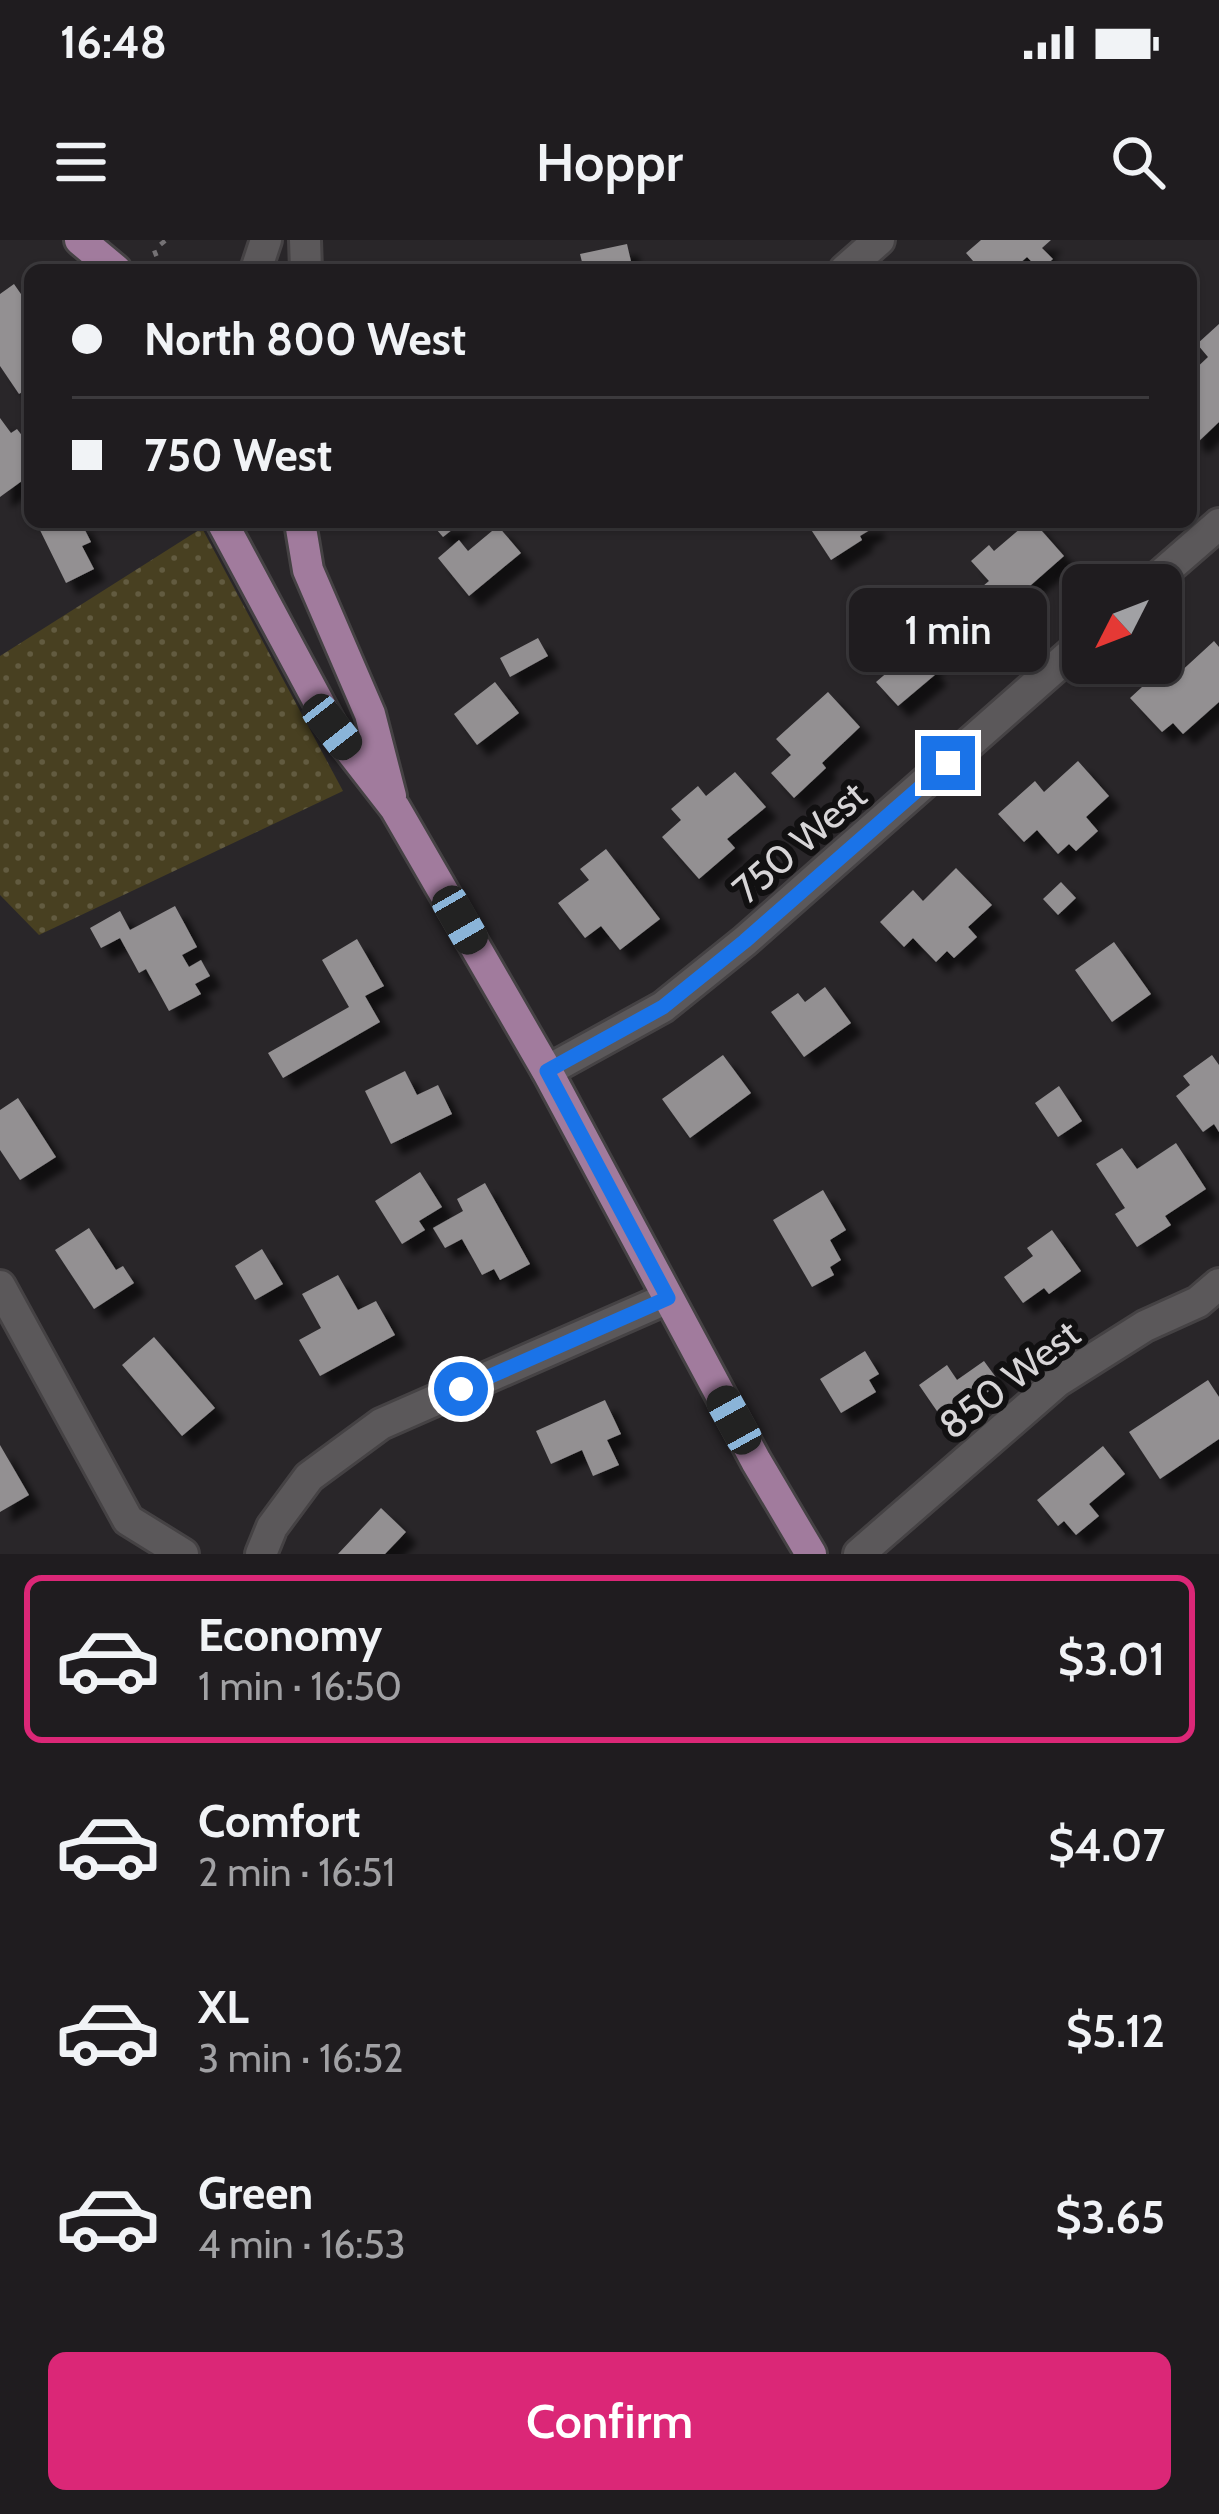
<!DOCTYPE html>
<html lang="en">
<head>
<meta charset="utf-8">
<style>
  :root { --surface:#1f1c1f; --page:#272528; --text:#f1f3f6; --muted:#a1a1a4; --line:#3c3a3d; --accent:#db2777 }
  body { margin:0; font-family:Cabin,sans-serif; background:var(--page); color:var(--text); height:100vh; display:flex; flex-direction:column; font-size:45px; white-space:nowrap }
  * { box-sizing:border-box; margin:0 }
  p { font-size:39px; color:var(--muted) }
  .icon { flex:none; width:66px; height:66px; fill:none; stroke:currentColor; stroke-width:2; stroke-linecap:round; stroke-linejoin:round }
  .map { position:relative; height:1314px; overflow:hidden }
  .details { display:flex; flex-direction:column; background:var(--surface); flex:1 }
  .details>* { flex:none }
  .banner { position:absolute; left:24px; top:24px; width:1173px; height:264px; border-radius:18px; box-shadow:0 3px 9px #0004,0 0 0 3px var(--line); display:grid; align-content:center; height:264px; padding:0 48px; background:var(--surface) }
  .needle { width:78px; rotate:228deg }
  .tools { position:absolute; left:1062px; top:324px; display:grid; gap:24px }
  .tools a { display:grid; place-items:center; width:120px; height:120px; border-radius:18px; background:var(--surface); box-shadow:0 3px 9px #0004,0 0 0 3px var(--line); font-size:60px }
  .end { position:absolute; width:54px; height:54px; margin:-27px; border:15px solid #1a73e8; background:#fff; box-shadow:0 0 0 6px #fff }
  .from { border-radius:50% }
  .bubble { position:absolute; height:84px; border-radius:18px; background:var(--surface); box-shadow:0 3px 9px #0004,0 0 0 3px var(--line); font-size:39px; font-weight:600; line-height:84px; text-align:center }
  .car { position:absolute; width:36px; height:72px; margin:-36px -18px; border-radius:15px; box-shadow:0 0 9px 3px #0007; background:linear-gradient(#222 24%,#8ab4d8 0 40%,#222 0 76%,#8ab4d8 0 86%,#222 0) }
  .banner b { display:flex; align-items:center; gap:42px; height:114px; font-size:45px }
  .banner b+b { border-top:3px solid var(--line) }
  .banner i { width:30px; height:30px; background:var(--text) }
  ul { padding:21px 0 0; list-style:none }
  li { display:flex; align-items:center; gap:36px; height:168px; margin:0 24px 18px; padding:0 24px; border:6px solid transparent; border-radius:18px }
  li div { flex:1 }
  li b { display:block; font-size:45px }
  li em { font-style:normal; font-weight:600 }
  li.active { border-color:var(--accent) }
  li>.icon { width:108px; height:108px; stroke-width:1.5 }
  .primary-button { display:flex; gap:24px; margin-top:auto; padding:24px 48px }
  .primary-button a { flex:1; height:138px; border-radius:18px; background:var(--accent); color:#fff; font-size:48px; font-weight:600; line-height:138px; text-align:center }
  .status { display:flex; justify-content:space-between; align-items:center; height:84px; padding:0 60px; background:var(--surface); direction:ltr }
  .status svg { height:33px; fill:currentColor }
  header { display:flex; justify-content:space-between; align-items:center; height:156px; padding:0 48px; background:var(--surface); font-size:54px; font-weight:600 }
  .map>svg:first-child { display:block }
  .grass { fill:url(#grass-dots) }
  .building { fill:#939092; filter:url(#shadow) }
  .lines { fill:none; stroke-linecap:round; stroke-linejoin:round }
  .minor-casing { stroke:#454244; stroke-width:36 }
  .major-casing { stroke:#454244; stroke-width:36 }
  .path { stroke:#757275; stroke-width:4.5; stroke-dasharray:6 9; stroke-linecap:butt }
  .minor { stroke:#5b585a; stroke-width:30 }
  .major { stroke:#a17b9d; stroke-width:30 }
  .route { stroke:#1a73e8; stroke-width:15 }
  .labels { text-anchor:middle; stroke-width:12; stroke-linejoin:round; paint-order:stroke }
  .street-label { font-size:39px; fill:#d7d5d7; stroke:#111011 }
</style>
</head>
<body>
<div class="status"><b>16:48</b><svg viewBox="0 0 49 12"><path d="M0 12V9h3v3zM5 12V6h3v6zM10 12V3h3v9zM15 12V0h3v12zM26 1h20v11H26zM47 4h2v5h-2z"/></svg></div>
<header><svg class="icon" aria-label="menu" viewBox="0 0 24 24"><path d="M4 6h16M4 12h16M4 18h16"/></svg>Hoppr<svg class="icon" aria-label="search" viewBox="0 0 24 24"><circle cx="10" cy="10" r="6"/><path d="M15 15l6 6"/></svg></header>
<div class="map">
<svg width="1219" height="1314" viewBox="0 0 1219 1314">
  <defs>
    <pattern id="grass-dots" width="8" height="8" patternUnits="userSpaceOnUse" patternTransform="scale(3)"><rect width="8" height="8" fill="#484021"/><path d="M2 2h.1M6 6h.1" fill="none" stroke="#625b40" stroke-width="1.8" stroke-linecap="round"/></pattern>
    <filter id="shadow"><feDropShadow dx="11" dy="11" stdDeviation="3" flood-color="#0009"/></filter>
  </defs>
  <rect width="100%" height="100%" fill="#292629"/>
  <path class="grass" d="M202 288 343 551 39 695 0 655V416Z"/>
  <path class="building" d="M981 0H1051L1042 8 1053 19 1040 30 1027 17 1012 30H981L966 13Z
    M627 4 633 30H584L580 14Z
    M14 44 30 67V77L23 82 30 92V147L19 154 0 126V54Z
    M1219 84V182L1197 203 1191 196V133L1208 117 1197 104Z
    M0 178 11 193 17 189 30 206V235L0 257Z
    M36 282H81L91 302 82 306 94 329 66 343Z
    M430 282H462L443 297Z
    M806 282H871L875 287 860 296 862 300 831 320Z
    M1028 282H1034L1064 316 998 374 977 351 989 341 971 321 989 305 994 311Z
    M498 286 521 313 469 356 438 318 459 300 468 311Z
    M908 348 954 403 928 425 936 434 898 466 876 442 890 430 871 409 908 378 893 361Z
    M538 398 548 416 510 437 500 418Z
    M1214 401 1219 407V462L1183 494 1173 483 1162 492 1130 458 1167 424 1177 435Z
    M495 442 519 473 477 505 454 474Z
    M828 452 860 487 822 523 826 528 794 558 771 533 791 515 776 499Z
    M1078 521 1109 556 1086 577 1098 591 1076 611 1069 604 1058 614 1037 590 1024 602 998 574 1035 541 1044 552Z
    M735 532 766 567 727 599 735 608 699 639 662 597 681 580 671 569 698 546 706 556Z
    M606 609 660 679 620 710 601 686 585 698 558 663 589 640 580 629Z
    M956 628 992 665 968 687 977 697 954 718 947 711 936 722 913 698 904 707 880 682 913 650 923 661Z
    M1061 642 1076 658 1058 675 1043 659Z
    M175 666 197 707 182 715 189 727 201 720 210 736 195 744 201 754 169 771 146 729 139 733 120 698 101 708 90 688 120 671 130 690Z
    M357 699 384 746 365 756 380 782 283 838 268 813 349 767 322 720Z
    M1114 702 1151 754 1112 782 1075 730Z
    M825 747 851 783 804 817 771 772 798 753 805 762Z
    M723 815 751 853 690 898 662 859Z
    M1212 815 1219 825V892L1214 884 1203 892 1176 856 1190 845 1183 836Z
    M405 831 417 855 438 845 452 874 391 904 365 851Z
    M1059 846 1082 881 1058 897 1035 863Z
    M18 858 56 917 20 940 0 910V870Z
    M1176 903 1206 949 1165 976 1171 985 1137 1007 1115 974 1125 968 1096 924 1122 908 1137 929Z
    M420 932 442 967 419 981 425 990 402 1004 375 961Z
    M485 943 530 1024 500 1040 494 1029 482 1035 462 999 445 1008 433 988 463 971 457 959Z
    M823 950 846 990 830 1000 841 1020 830 1027 834 1035 812 1047 773 980Z
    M89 988 116 1030 123 1026 134 1043 94 1069 55 1010Z
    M1052 990 1081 1031 1049 1054 1044 1048 1023 1063 1004 1037 1033 1016 1027 1008Z
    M262 1009 283 1044 255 1060 235 1026Z
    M338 1035 358 1070 376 1061 395 1095 320 1136 299 1100 321 1088 302 1054Z
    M154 1097 215 1168 182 1196 122 1125Z
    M865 1111 879 1134 869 1140 876 1152 841 1173 820 1139Z
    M984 1121 1000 1143 971 1164 976 1172 950 1190 919 1145 947 1125 957 1140Z
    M1208 1140 1219 1157V1199L1160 1239 1129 1192Z
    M605 1160 621 1194 607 1200 619 1225 593 1236 582 1210 551 1224 536 1191Z
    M0 1205 29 1255 0 1272Z
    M1103 1206 1125 1234 1089 1264 1099 1276 1076 1295 1064 1281 1058 1286 1037 1260Z
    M381 1268 406 1292 385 1314H338Z"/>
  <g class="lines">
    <defs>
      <path id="minor" d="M305 0 306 30
        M256 30 266 0
        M845 30 879 0
        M1149 345 1219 284
        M547 831 663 767 745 701 1083 403
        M0 1046 128 1280 183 1314
        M261 1314 272 1287 309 1237 381 1184 668 1058
        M859 1314 1058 1141 1145 1086 1198 1062 1219 1044"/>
      <path id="major" d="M80 0 116 30
        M222 282 332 487 395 568 547 831 756 1221 811 1314
        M300 282 308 330 370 474 391 556"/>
    </defs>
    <use href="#minor" class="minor-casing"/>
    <use href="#major" class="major-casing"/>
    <path class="path" d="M162 30 154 10 166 0"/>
    <use href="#minor" class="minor"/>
    <use href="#major" class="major"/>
  </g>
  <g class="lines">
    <path class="route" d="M461 1149 668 1058 547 831 663 767 745 701 948 523"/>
  </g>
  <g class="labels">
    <g class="street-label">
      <text transform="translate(799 602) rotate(-41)" y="14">750 West</text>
      <text transform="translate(1009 1139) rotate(-38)" y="14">850 West</text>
    </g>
  </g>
</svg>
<div class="tools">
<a><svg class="needle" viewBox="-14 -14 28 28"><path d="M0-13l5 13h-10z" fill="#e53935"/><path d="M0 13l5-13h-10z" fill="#a1a1a4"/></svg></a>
</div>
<i class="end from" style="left:461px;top:1149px"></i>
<i class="end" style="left:948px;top:523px"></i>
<div class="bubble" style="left:849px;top:348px;width:198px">1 min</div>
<i class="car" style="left:332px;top:487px;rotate:142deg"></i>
<i class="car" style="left:460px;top:680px;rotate:150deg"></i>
<i class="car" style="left:734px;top:1180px;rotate:331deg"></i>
<div class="banner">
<b><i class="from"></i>North 800 West</b>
<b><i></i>750 West</b>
</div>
</div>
<section class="details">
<ul>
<li class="active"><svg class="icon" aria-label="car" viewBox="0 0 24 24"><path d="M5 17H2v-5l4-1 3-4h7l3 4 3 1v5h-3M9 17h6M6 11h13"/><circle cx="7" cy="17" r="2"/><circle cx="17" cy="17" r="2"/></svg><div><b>Economy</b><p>1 min · 16:50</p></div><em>$3.01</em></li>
<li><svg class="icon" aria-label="car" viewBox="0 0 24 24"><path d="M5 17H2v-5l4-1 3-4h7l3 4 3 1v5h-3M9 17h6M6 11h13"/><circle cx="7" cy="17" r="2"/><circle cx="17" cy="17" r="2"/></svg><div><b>Comfort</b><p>2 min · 16:51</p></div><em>$4.07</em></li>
<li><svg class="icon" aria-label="car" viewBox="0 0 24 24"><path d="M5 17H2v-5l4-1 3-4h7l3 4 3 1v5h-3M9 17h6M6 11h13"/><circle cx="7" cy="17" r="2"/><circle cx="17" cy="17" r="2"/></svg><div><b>XL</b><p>3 min · 16:52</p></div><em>$5.12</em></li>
<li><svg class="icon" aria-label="car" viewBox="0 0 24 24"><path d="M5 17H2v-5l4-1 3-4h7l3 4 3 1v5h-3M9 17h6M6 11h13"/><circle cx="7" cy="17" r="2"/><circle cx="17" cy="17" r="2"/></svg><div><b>Green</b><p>4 min · 16:53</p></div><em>$3.65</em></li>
</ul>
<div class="primary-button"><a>Confirm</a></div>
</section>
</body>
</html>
